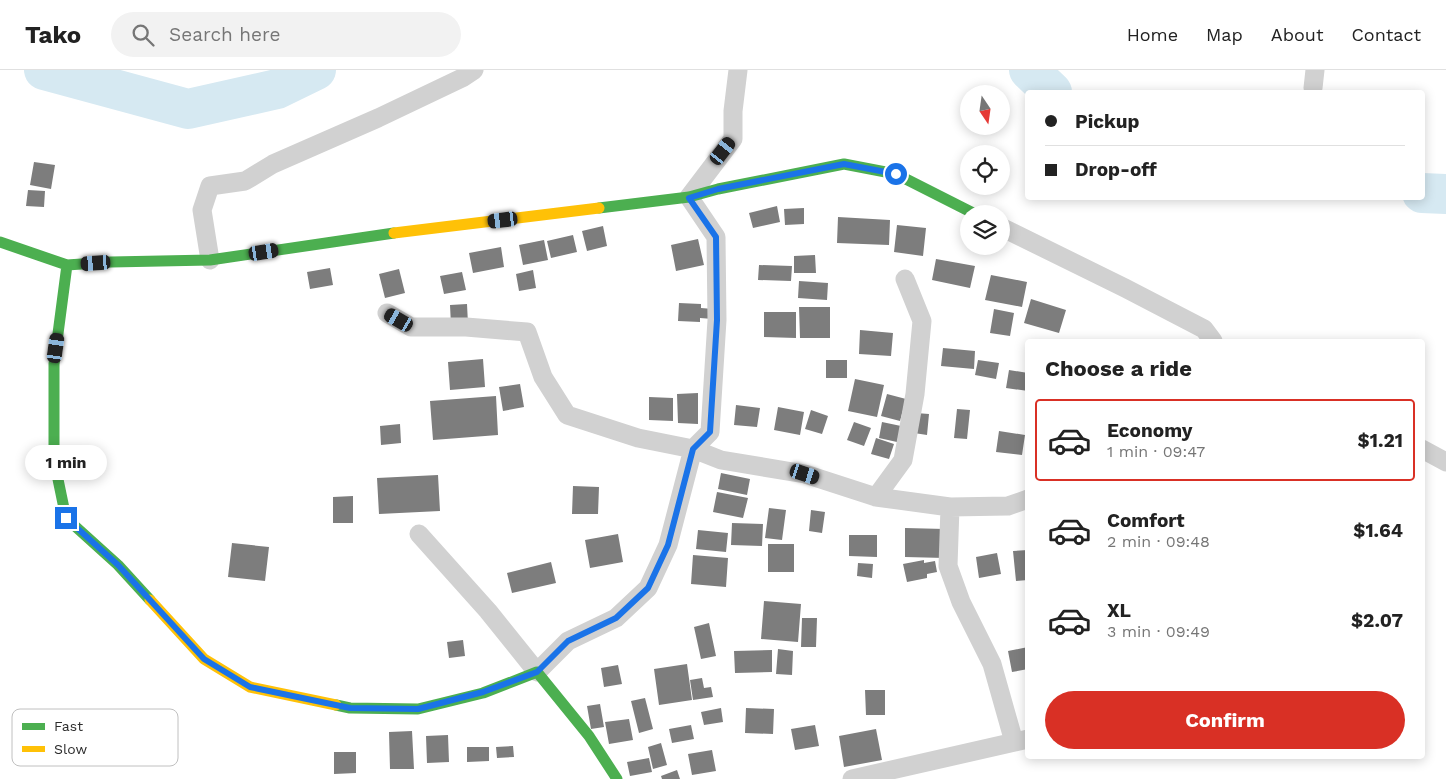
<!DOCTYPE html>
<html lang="en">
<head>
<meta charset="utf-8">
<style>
  :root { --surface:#fff; --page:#f2f2f2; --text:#222; --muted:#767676; --line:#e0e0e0; --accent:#d93025 }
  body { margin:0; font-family:"Work Sans",sans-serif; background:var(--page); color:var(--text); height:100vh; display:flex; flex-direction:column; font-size:19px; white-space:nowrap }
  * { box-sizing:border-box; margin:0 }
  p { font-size:16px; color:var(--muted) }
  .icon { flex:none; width:28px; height:28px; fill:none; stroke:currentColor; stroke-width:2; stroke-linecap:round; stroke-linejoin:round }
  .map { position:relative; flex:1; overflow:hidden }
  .details { position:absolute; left:1025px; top:269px; width:400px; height:420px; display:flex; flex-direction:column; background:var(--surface); border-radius:5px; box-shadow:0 2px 12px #0003 }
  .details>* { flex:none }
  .top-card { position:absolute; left:1025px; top:20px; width:400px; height:110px; border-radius:5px; box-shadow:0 2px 12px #0003; display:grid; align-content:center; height:110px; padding:0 20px; background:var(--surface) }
  .needle { width:32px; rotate:167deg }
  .buttons { position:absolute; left:960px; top:15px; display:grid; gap:10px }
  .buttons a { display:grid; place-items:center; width:50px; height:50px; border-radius:50%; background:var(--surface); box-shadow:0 2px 12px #0003; font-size:25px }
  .end { position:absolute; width:22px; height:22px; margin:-11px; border:6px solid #1a73e8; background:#fff; box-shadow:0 0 0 2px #fff }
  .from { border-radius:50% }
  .bubble { position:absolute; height:35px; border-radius:18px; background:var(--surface); box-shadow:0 2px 12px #0003; font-size:16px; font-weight:700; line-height:35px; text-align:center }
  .car { position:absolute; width:15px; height:30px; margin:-15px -8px; border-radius:6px; box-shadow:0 0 4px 1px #0007; background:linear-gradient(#222 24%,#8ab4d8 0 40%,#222 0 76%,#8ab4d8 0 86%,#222 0) }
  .top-card b { display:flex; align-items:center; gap:18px; height:48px; font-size:19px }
  .top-card b+b { border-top:1px solid var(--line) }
  .top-card i { width:12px; height:12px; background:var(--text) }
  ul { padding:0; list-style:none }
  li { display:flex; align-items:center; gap:15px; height:82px; margin:0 10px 8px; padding:0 10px; border:2px solid transparent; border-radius:5px }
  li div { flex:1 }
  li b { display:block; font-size:19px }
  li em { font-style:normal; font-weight:700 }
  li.selected { border-color:var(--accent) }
  li>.icon { width:45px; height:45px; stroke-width:1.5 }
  h2 { padding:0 20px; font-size:22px; line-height:60px }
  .button { display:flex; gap:10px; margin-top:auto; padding:10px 20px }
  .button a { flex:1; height:58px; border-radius:30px; background:var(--accent); color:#fff; font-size:20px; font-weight:700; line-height:58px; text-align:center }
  header { display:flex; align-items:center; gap:30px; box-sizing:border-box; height:70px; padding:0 25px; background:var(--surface); border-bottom:1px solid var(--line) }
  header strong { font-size:24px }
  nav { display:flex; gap:28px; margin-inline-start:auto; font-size:18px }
  .search { width:350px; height:45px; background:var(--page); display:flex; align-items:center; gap:12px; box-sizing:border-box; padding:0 18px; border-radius:28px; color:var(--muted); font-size:19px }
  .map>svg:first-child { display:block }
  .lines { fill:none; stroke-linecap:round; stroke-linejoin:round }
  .river { stroke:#d6e9f2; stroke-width:40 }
  .building { fill:#7d7d7d }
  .street { stroke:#d1d1d1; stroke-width:19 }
  .fast { stroke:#4caf50; stroke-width:11 }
  .slow { stroke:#ffc107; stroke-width:11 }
  .route { stroke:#1a73e8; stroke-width:6 }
  .key { fill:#fff; stroke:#c0c0c0; stroke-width:1 }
  .key-label { font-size:14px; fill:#2c2c2c }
</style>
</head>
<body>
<header>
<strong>Tako</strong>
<div class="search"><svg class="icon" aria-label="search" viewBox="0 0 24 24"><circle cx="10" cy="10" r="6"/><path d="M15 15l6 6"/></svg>Search here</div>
<nav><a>Home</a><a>Map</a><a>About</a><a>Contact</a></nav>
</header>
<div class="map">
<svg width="1446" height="709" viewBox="0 0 1446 709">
  <rect width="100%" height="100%" fill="#fff"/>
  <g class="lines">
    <path class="river" d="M44 0 188 39 277 19 316 0
      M1029 0 1052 22
      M1422 123 1446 124"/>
  </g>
  <path class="building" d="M34 92 55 95 51 119 30 115Z
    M28 120 45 121 44 137 26 136Z
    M777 136 780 152 753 158 749 143Z
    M804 138V154L785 155 784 139Z
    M838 147 890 150 889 175 837 173Z
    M897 155 926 158 923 186 894 182Z
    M603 156 607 176 587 181 582 161Z
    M573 165 577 182 551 188 547 171Z
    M698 169 704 195 676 201 671 175Z
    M544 170 548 190 523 195 519 175Z
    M501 177 504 197 473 203 469 183Z
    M815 185 816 203H794V186Z
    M936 189 975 196 970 218 932 210Z
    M759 195 792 196 791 211 758 210Z
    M330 198 333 215 310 219 307 202Z
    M399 199 405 223 385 228 379 204Z
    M533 200 536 218 519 221 516 204Z
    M462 202 466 220 444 224 440 206Z
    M991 205 1027 212 1022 237 985 230Z
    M799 211 828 213 827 230 798 228Z
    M1031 229 1066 240 1059 263 1024 253Z
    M679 233 701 234V238L713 239V249L700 248V252L678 251Z
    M467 234 468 254 451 255 450 235Z
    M799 237H830V268H800Z
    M994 239 1014 243 1010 266 990 263Z
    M764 242H796V268L764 267Z
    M860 260 893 263 891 286 859 284Z
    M943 278 975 281 974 299 941 296Z
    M483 289 485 317 450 320 448 292Z
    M826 290H847V308H826Z
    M978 290 999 293 996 309 975 305Z
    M1009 300 1028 303V321L1006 318Z
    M855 309 884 315 877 347 848 341Z
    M520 314 524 337 503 341 499 317Z
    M698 323V354L678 353 677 324Z
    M887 324 906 329 900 351 881 346Z
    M496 326 498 365 433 370 430 331Z
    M649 327 673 328V351L649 350Z
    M736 335 760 338 757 357 734 355Z
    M778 337 804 342 800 365 774 360Z
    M957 339 970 340 967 369 954 368Z
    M811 340 828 346 822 364 805 359Z
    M916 343 929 344 927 365 914 363Z
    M854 352 871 358 864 376 847 370Z
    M882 352 901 356 897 372 879 368Z
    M400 354 401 373 381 375 380 356Z
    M999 361 1025 365 1022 385 996 382Z
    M876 368 894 374 889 389 871 384Z
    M721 403 750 409 747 425 718 419Z
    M438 405 440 441 379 444 377 408Z
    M573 416 599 417 598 444H572Z
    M717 422 748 428 743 448 713 442Z
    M353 426V453H333V427Z
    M769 438 786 440 782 470 765 468Z
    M811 440 825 442 822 463 809 461Z
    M732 453 763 454 762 476 731 475Z
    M905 458 945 459V488L905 487Z
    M698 460 728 463 726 482 696 479Z
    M618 464 623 492 590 498 585 470Z
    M849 465H877V487L849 486Z
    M232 473 269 477 265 511 228 507Z
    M768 474H794V502H768Z
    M1028 480V510L1016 511 1013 481Z
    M997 483 1001 504 979 508 976 487Z
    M693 485 728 488 726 517 691 514Z
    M924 490V493L935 491 937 502 927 504V508L907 512 903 494Z
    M551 492 556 513 512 523 507 503Z
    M858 493 873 494 872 508 857 506Z
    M764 531 801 534 798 572 761 569Z
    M802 548H817L816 577H801Z
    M709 553 716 586 701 589 694 557Z
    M463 570 465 586 449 588 447 572Z
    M1028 577V599L1012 602 1008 581Z
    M778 579 793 581 792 605 776 604Z
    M772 580V602L735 603 734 581Z
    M687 594 692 630 659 635 654 599Z
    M618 595 622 614 604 617 601 598Z
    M702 608 704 618 711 617 713 627 693 630 690 610Z
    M865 620H885V645H866Z
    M645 628 653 659 639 663 631 631Z
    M600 634 604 657 591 659 587 636Z
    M721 638 723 652 704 655 701 642Z
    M746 638 774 639 773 664 745 663Z
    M629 649 633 670 609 674 605 652Z
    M691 655 694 669 672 673 669 659Z
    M815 655 819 676 795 680 791 659Z
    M876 659 882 690 844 697 839 666Z
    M412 661 414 699H390L389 662Z
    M448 665 449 692 427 693 426 666Z
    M661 673 667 695 653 699 648 677Z
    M513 676 514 687 497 688 496 677Z
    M467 677H489V691L467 692Z
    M712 680 716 701 692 705 688 684Z
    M334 682H356V703L334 704Z
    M649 688 652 702 630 706 627 692Z
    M677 700 680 709H662L661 706Z"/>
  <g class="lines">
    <path class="street" d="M1313 18 1315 0
      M1001 157 1125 218 1204 259 1213 271
      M210 190 202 140 210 116 245 111 273 94 378 48 462 8 474 0
      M387 243 411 257H466L527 262 543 307 567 345 638 368 693 379 721 390 805 404 876 427 950 437 1008 436 1028 429
      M1422 379 1446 392
      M876 427 903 390 915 324 922 251 905 209
      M950 437 948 496 961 532 992 594 1014 672
      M419 464 488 541 537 602 568 571 616 548 648 518 668 475 693 379 710 362 717 250 716 167 689 127 733 69V41L738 0
      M852 709 1028 669"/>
    <path class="fast" d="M599 138 689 127 718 119 844 94 896 104 975 144
      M0 172 67 195 111 192 210 190 394 163
      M67 195 54 294V390L66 448 118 495 150 530
      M336 635 350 638 418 639 483 623 537 602 589 666 617 709"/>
    <path class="slow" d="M394 163 599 138
      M150 530 204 589 250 617 336 635"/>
  </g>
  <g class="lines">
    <path class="route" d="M66 448 118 495 204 589 250 617 350 638 418 639 483 622 537 602 568 571 616 548 648 518 668 475 693 379 710 362 717 250 716 167 689 128 718 119 844 94 896 104"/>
  </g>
  <rect x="12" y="639" width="166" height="57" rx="8" class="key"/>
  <rect x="22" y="653" width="23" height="7" fill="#4caf50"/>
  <rect x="22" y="676" width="23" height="6" fill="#ffc107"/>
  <g class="key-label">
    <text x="54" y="661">Fast</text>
    <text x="54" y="684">Slow</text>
  </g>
</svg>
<div class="buttons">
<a><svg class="needle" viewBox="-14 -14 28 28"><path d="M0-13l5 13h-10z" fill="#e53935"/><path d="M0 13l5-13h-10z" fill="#767676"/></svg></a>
<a><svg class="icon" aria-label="locate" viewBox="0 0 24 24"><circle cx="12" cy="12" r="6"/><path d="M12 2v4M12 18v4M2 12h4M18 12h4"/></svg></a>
<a><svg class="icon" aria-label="layers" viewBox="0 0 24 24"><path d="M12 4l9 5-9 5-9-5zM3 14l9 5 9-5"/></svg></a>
</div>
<i class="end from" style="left:896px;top:104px"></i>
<i class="end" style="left:66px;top:448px"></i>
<div class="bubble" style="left:25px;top:375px;width:82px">1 min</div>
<i class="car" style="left:723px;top:81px;rotate:38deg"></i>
<i class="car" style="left:503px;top:150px;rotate:263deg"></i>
<i class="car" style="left:264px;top:182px;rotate:81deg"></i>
<i class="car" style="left:96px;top:193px;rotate:266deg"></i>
<i class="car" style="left:399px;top:250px;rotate:300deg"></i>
<i class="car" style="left:56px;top:278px;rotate:8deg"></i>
<i class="car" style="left:805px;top:404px;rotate:108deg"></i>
<div class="top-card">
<b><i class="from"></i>Pickup</b>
<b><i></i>Drop-off</b>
</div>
<section class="details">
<h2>Choose a ride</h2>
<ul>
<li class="selected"><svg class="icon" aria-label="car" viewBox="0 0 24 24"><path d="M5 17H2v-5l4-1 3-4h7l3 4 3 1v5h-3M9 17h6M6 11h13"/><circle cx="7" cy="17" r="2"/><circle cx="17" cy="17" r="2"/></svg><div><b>Economy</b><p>1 min · 09:47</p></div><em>$1.21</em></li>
<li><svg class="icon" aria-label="car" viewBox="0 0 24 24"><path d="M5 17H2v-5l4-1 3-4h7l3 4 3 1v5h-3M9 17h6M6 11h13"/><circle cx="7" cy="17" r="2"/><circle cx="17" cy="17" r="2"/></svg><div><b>Comfort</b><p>2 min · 09:48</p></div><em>$1.64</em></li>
<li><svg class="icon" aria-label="car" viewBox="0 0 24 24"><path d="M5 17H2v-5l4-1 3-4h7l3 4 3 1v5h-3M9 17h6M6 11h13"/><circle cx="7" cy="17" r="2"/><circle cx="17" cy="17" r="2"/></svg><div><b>XL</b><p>3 min · 09:49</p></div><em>$2.07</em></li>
</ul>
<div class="button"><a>Confirm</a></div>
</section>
</div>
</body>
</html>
